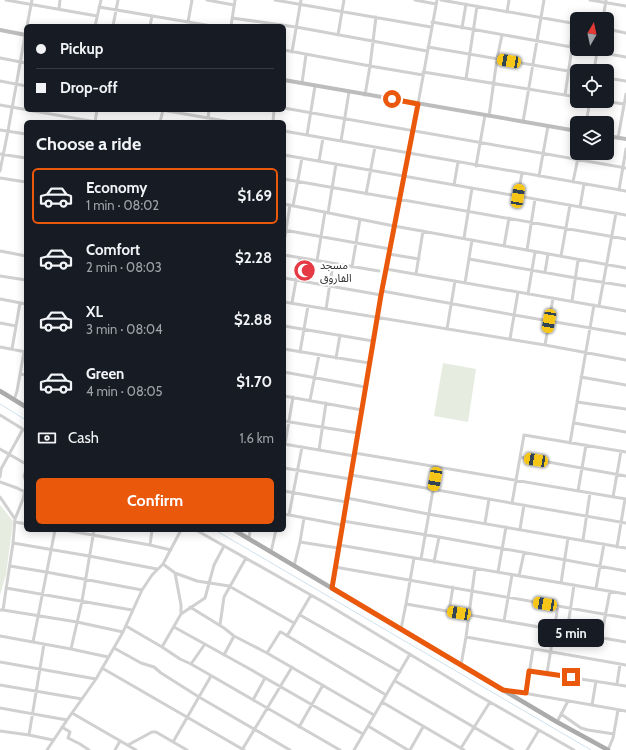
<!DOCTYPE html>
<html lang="en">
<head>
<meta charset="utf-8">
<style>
  :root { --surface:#171b24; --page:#20242c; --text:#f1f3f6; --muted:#9ea1a6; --line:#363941; --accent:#ea580c }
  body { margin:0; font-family:Cabin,"Noto Sans Arabic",sans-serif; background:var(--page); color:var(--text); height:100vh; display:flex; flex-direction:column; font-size:15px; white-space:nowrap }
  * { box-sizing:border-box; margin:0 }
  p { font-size:13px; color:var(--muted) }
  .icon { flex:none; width:22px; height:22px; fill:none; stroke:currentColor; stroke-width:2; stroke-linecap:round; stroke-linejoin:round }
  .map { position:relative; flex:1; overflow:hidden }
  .sheet { position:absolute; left:24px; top:120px; width:262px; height:412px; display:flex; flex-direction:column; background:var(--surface); border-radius:6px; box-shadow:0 2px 10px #0003 }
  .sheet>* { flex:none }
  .top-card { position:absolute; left:24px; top:24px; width:262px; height:88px; border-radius:6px; box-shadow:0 2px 10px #0003; display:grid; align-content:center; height:88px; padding:0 12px; background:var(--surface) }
  .needle { width:26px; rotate:9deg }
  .controls { position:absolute; left:570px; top:12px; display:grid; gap:8px }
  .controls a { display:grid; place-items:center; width:44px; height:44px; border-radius:6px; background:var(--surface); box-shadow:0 2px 10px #0003; font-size:20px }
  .end { position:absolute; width:18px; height:18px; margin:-9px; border:5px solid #ea580c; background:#fff; box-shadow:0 0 0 2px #fff }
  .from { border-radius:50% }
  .bubble { position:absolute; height:28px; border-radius:6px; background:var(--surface); box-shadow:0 2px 10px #0003; font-size:13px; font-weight:700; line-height:28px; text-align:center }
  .car { position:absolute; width:12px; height:24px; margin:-12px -6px; border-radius:5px; box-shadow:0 0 3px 1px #0007; background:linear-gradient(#f5c518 24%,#345 0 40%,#f5c518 0 76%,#345 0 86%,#f5c518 0) }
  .top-card b { display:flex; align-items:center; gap:14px; height:38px; font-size:15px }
  .top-card b+b { border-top:1px solid var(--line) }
  .top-card i { width:10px; height:10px; background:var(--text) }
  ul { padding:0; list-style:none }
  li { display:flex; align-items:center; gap:12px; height:56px; margin:0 8px 6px; padding:0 4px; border:2px solid transparent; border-radius:6px }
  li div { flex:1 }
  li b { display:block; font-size:15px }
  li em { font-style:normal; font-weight:700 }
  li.on { border-color:var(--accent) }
  li>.icon { width:36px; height:36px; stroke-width:1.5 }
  h2 { padding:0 12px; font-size:18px; line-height:48px }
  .pay { display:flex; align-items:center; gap:10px; height:44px; padding:0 12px; font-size:15px }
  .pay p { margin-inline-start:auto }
  .primary-button { display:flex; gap:8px; margin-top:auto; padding:8px 12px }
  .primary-button a { flex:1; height:46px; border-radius:6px; background:var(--accent); color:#fff; font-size:16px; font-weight:700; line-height:46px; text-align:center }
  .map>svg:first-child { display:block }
  .green { fill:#e6ecdf }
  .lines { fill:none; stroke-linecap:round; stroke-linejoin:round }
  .stream { stroke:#cfe2ee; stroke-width:1 }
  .street { stroke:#d0d0d0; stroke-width:3 }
  .secondary { stroke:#bdbdbd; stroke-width:4 }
  .primary { stroke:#ababab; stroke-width:4.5 }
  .route { stroke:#ea580c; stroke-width:5 }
  .labels { text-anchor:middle; stroke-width:4; stroke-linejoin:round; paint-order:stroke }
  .poi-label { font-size:11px; fill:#333; stroke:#fff; text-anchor:start }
</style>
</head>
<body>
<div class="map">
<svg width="626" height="750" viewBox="0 0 626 750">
  <rect width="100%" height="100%" fill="#fff"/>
  <path class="green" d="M443 363 476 369 468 422 434 416Z
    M0 505 13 521 6 575 0 595Z"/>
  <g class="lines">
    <path class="stream" d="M0 404 26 420
      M215 530 591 750"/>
    <path class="street" d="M6 0 97 16
      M207 0 234 5
      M275 0 431 27
      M415 0 436 4
      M441 0 577 24
      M590 0 626 6
      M99 7 212 26
      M59 9 60 0
      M507 12 509 0
      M232 18 296 27 427 51
      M603 19 606 0
      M188 22 192 0
      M432 22 577 48
      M27 26 32 0
      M95 26 101 0
      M113 26 118 0
      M150 26 152 16
      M231 26 235 0
      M462 28 466 4
      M607 29 626 33
      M338 35 344 0
      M428 47 568 71
      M570 47 574 23
      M580 49 626 57
      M284 50 370 66 423 75
      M292 52 301 0
      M0 58 26 63
      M594 71 597 52
      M423 72 577 97
      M607 78 626 81
      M466 79 477 6
      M0 81 26 86
      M302 83 306 55
      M365 95 370 66 376 17
      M565 95 572 48
      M604 101 624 104
      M0 105 96 122
      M284 108 626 168
      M162 110 231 122
      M489 116 497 59 502 35
      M208 118 209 110
      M95 122 97 110
      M160 122 163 110
      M273 122 274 110
      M523 122 544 0
      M586 123 590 101
      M0 130 26 134
      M284 131 626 191
      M307 135 315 86
      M618 138 626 94
      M341 141 349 92
      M0 154 26 158
      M284 155 626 215
      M319 161 323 138
      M476 166 485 115
      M0 171 8 131 26 30
      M539 176 548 126
      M0 178 26 182
      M284 179 626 239
      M573 182 579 153
      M454 185 458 162
      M619 190 626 149
      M366 194 375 147
      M518 196 522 173
      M284 204 394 226 626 268
      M293 206 302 158
      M580 207 584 184
      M328 213 336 164
      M284 230 390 249
      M464 238 472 188
      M284 242 290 205
      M504 246 509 218
      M527 250 535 199
      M0 251 26 256
      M389 254 419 259
      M284 255 379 271
      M561 256 570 205
      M469 259 576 278 626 286
      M317 261 325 212
      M352 267 360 219
      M386 269 626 311
      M545 272 548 254
      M416 274 423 231
      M0 276 26 280
      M284 278 381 295
      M465 283 472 240
      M382 291 514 315 626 334
      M528 294 535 252
      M0 299 26 304
      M572 301 578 260
      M284 302 545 345 626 360
      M292 303 300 258
      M599 306 616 213
      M326 309 333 264
      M0 323 16 326
      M284 326 373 341
      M447 329 455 281
      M510 339 518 292
      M545 345 553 298
      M0 347 26 352
      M12 349 20 303
      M284 349 369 363
      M300 352 308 306
      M336 358 340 335
      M284 372 365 387
      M20 374 26 375
      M581 377 626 385
      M284 396 362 410
      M14 400 17 391 24 352
      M310 400 319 355
      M577 402 626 409
      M0 415 26 431
      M284 421 358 433
      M574 423 626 432
      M570 443 594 305
      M284 444 354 456
      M285 444 293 397
      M0 449 26 464
      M319 450 326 403
      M355 453 626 499
      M520 457 626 476
      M284 468 350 479
      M26 470 24 476 26 482
      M351 475 626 523
      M0 477 1 469 23 429
      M0 482 17 488 25 492
      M284 491 346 502
      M578 491 586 445
      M0 497 15 519
      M613 497 621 451
      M347 498 428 514 626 548
      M512 503 524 435 626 452
      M284 514 342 525
      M289 515 302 447
      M343 521 439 537
      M15 522 26 524
      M485 523 489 499
      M520 529 524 505
      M64 530 150 545 171 550
      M196 530 325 603 474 693 574 750
      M249 539 250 530
      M583 540 590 493
      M300 542 338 548
      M13 543 89 556 157 569
      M150 545 152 530
      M339 545 626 594
      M617 547 625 499
      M271 552 276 530
      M421 559 437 467
      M434 562 439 537 626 571
      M10 566 46 572 142 590
      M294 566 300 542 304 518
      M335 567 626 618
      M498 572 506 527
      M175 573 197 581 229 586 294 623
      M519 576 524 553
      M561 583 568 538
      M6 588 132 610
      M332 588 381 295 418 104 437 0
      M596 588 604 544
      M406 604 414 558
      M190 607 224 628 234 636 267 653 374 715
      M0 610H3L77 622 123 632
      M3 610 13 543 15 519 23 499 26 486
      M449 611 453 587
      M181 614 205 598 214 565 224 546
      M300 615 400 672
      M504 621 512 575
      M220 625 224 597 246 558
      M126 626 162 647 180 659 191 664 340 750
      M174 627 248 668 363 734
      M401 629 406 604 626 642
      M567 632 574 585
      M0 636 71 649 108 657
      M287 636 311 595
      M466 637 626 665
      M601 638 610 591
      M33 642 55 530
      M162 647 181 614V605L175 573 163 564
      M114 648 141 663 154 667 161 673 199 697 290 750
      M71 649 82 601 94 530
      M267 653 280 632H281L386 695
      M224 655 234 636
      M0 662 96 679
      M191 664 205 644
      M461 665 466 637 475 569
      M102 668 244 750
      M529 671 626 686
      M547 673 558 606
      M395 681 513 750
      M617 684 620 664
      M0 685 82 699
      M506 690 626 711
      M526 693 533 649
      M253 700 265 678
      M382 702 464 750
      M592 705 596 681
      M0 708 67 720
      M72 713 136 750
      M561 714 581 728 588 730 614 734
      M557 722 568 701
      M368 726 408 750
      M62 727 70 732 68 738 80 744 89 750
      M299 727 323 685
      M0 731 29 735 53 740
      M29 735 44 644
      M173 742 211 676
      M128 745 152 732H156L187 750
      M461 748 490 702
      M47 750 67 720 96 679 123 632 142 590 152 575 163 564 181 530
      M115 750 120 741
      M242 750 292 667
      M354 750 410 654
      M410 750 423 727
      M527 750 539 730
      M608 750 613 738 618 710"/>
    <path class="secondary" d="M0 30 26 35
      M284 80 577 131
      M607 136 626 139"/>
    <path class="primary" d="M0 391 26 407
      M234 530 557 722 608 750"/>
  </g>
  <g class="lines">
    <path class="route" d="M392 99 418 104 381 295 332 588 503 690 526 693 529 671 571 677"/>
  </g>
  <defs>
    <symbol id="mosque-disc" viewBox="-11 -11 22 22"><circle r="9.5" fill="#e63946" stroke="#fff"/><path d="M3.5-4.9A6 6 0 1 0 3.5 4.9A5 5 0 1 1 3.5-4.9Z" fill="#fff"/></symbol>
  </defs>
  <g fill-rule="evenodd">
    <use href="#mosque-disc" x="292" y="258" width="25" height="25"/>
  </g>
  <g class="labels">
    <g class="poi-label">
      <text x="320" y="269">مسجد<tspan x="320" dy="13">الفاروق</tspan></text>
    </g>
  </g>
</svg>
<div class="controls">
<a><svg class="needle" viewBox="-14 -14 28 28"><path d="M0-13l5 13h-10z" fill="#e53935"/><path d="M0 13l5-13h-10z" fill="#9ea1a6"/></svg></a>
<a><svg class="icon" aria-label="locate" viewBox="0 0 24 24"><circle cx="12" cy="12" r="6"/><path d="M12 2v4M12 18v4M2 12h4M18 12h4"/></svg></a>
<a><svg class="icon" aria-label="layers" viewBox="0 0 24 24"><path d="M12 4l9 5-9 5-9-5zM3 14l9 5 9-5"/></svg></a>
</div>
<i class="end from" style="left:392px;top:99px"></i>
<i class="end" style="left:571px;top:677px"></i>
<div class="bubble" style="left:538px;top:619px;width:66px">5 min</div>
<i class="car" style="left:509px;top:61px;rotate:280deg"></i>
<i class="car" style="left:518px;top:196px;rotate:9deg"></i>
<i class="car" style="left:549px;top:321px;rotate:190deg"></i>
<i class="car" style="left:536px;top:460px;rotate:280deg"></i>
<i class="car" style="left:435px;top:479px;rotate:190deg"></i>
<i class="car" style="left:545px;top:604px;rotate:280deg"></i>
<i class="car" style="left:459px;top:613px;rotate:279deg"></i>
<div class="top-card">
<b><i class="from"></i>Pickup</b>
<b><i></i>Drop-off</b>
</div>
<section class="sheet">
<h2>Choose a ride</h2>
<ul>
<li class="on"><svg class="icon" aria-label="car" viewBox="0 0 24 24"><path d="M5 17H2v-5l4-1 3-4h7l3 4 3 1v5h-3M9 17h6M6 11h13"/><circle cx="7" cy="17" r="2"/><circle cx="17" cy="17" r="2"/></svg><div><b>Economy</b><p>1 min · 08:02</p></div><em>$1.69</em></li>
<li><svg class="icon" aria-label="car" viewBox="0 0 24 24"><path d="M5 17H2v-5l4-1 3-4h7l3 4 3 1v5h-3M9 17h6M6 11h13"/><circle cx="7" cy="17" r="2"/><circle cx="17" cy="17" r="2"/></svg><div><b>Comfort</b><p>2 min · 08:03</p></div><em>$2.28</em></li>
<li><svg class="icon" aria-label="car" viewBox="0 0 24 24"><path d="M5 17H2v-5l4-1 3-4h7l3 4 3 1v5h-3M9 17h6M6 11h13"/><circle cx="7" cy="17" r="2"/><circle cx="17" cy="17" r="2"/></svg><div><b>XL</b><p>3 min · 08:04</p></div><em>$2.88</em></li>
<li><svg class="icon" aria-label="car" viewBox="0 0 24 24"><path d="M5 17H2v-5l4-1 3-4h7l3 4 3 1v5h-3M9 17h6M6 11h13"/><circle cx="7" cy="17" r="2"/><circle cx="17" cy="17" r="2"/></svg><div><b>Green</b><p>4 min · 08:05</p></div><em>$1.70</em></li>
</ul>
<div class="pay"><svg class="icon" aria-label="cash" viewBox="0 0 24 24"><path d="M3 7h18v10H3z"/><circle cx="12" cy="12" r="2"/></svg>Cash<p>1.6 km</p></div>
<div class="primary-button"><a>Confirm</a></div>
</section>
</div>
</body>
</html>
